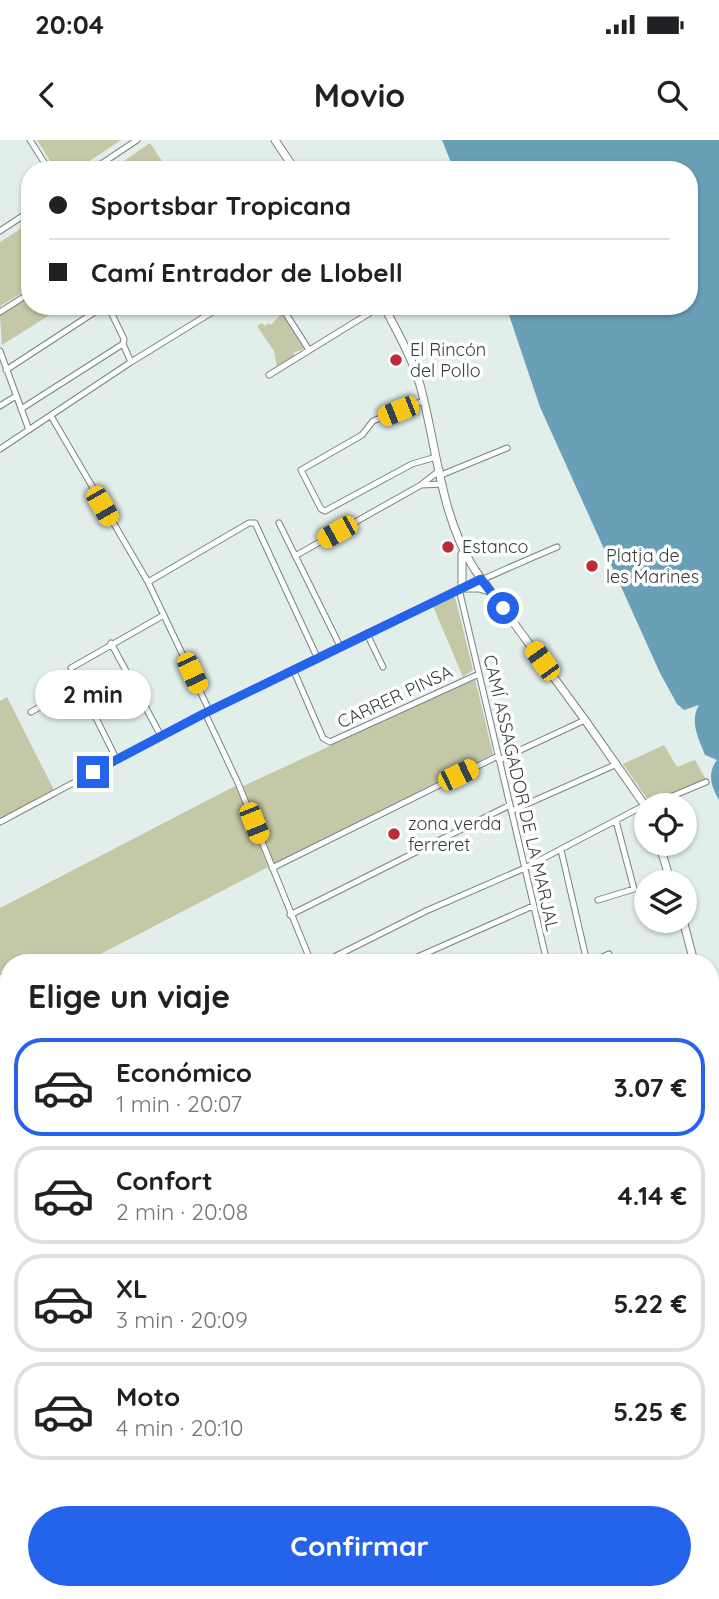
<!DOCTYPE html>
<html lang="es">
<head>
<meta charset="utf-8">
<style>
  :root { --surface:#fff; --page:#f6f6f6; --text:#202124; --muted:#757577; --line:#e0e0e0; --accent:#2563eb }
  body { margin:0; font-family:Quicksand,sans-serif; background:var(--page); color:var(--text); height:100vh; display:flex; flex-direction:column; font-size:26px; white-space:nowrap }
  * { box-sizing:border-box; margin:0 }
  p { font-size:23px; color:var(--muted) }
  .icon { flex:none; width:38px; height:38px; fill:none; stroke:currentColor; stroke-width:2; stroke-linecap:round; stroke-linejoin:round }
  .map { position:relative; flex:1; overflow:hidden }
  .panel { position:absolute; left:0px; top:814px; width:719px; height:646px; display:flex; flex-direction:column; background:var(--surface); border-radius:28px 28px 0 0; box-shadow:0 2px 5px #0004 }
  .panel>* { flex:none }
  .top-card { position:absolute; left:21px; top:21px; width:677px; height:154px; border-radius:28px; box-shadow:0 2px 5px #0004; display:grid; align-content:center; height:154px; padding:0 28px; background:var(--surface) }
  .tools { position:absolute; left:634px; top:653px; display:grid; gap:14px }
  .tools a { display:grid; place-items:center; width:63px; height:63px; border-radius:50%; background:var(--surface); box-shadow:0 2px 5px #0004; font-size:35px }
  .end { position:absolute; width:32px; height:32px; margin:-16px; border:9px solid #2563eb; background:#fff; box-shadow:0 0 0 4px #fff }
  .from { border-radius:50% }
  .bubble { position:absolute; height:49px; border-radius:24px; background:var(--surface); box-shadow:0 2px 5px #0004; font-size:23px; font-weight:700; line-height:49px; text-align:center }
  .car { position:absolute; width:21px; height:42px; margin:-21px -10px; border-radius:9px; box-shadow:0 0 5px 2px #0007; background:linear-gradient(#f5c518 24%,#345 0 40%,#f5c518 0 76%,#345 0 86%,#f5c518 0) }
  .top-card b { display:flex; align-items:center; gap:24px; height:66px; font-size:26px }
  .top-card b+b { border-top:2px solid var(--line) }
  .top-card i { width:18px; height:18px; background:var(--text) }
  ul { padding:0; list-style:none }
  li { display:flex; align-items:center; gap:21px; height:98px; margin:0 14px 10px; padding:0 14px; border:4px solid var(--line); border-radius:28px }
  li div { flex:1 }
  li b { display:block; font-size:26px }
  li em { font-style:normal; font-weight:700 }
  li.selected { border-color:var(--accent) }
  li>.icon { width:63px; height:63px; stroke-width:1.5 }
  h2 { padding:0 28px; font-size:32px; line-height:84px }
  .button { display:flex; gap:14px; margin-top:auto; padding:14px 28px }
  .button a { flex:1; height:80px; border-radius:42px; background:var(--accent); color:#fff; font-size:28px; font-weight:700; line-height:80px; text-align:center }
  .status { display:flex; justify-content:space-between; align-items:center; height:49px; padding:0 35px; background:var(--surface); direction:ltr }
  .status svg { height:19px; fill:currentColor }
  header { display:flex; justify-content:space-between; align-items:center; height:91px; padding:0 28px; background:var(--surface); font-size:32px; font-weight:700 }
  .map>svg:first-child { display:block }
  .green { fill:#c5c8a6 }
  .water { fill:#699fb7 }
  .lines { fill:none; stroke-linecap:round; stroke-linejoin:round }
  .minor-casing { stroke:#798480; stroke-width:7 }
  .secondary-casing { stroke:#798480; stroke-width:9 }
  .minor { stroke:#fff; stroke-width:5 }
  .secondary { stroke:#fff; stroke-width:7 }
  .route { stroke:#2563eb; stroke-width:9 }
  .poi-dot { fill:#bd2d36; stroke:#fff; stroke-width:2.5 }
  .labels { text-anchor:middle; stroke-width:7; stroke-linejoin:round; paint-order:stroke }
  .poi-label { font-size:18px; fill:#393e3c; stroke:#fff; text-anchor:start }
  .street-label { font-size:18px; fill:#393e3c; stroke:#fff }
</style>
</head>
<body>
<div class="status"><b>20:04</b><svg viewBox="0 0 49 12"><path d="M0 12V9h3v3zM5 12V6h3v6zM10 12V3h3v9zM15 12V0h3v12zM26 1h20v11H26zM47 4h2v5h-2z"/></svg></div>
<header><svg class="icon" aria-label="back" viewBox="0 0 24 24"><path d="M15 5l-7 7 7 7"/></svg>Movio<svg class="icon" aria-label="search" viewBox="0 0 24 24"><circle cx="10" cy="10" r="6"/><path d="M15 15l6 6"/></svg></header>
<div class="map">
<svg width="719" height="1459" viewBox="0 0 719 1459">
  <rect width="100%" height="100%" fill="#e1eee9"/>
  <path class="green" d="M37 0H121L76 30H56Z
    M150 3 162 21 150 30H111Z
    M25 86 30 93V148L0 166V102Z
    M30 157V166H64L2 205 0 176Z
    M282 173 304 209 293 213 295 216 277 227 274 211 257 186 262 183 265 186 269 183 271 185Z
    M452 457H455L473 530 463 537 433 466V464Z
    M475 539 493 614 273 725 241 647Z
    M7 557 57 656 0 686V561Z
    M664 605 677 627 695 620 706 640 654 662 648 660 623 624Z
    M237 645 268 727 85 822H9V845L0 833V768Z"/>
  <path class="water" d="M442 0H719V660C711 646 707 633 717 620L705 615C699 599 689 582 699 565L684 570 677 564 660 533 540 267 506 166H690V30H454Z"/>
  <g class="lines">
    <defs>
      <path id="minor" d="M30 0 49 30
        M92 30 137 0
        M0 91 30 71
        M108 166 124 199 123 204 131 222
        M281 166 309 210
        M0 172 30 153
        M0 211 29 290
        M6 230 104 166
        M269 235 381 166
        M423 261 373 281 362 295 301 330 321 369 325 371 412 324 436 317
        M0 266 16 256
        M21 269 123 204
        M51 276 148 442 209 570
        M0 309 131 222 222 166
        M441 335 507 308
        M421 345 443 344
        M279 383 340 506
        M295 416 421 345 440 330
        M148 442 249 383H255L317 517
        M459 449 547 822
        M367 494 383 527
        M111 503 161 596
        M293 529 323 598 330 602 479 534
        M31 572 78 545
        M205 573 238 643 311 822
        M117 620 71 528 164 475
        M499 620 585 580
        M651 665 706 642
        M511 671 617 624
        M0 682C183 584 366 488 557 407
        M561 710 587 822
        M272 728 498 616
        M598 760 634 749 616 681
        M290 775 510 665
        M324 822 426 771 525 728 645 665
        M406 822 533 766
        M591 822 609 814
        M0 837 9 850
        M710 861 719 857
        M710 886 719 883
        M710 1018 719 1016
        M710 1255 719 1253
        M224 1451 229 1459
        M502 1451 505 1459
        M608 1451 609 1459
        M665 1451 666 1459
        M347 1459 360 1451
        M438 1459 451 1451"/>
      <path id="secondary" d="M275 0 295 30
        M384 166C397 192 412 217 420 245 437 306 440 376 475 430L585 580 646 667
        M462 414V448H479L489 451
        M659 704 671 742
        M683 780 694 822
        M710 901 719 924
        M0 1416 9 1441
        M12 1451 14 1459"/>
    </defs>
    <use href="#minor" class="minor-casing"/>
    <use href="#secondary" class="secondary-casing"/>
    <use href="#minor" class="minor"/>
    <use href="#secondary" class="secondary"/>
  </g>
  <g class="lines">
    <path class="route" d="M93 632 205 573 481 439 503 468"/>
  </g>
  <g class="poi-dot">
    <circle cx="396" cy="220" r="7"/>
    <circle cx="448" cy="407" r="7"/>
    <circle cx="592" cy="426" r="7"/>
    <circle cx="394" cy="694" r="7"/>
  </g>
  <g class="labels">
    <g class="poi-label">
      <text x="410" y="216">El Rincón<tspan x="410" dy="21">del Pollo</tspan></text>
      <text x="462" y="413">Estanco</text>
      <text x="606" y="422">Platja de<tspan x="606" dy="21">les Marines</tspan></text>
      <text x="408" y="690">zona verda<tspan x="408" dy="21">ferreret</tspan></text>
    </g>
    <g class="street-label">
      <text transform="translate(395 557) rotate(-25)" y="6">CARRER PINSA</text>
      <text transform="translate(521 653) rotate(77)" y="6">CAMÍ ASSAGADOR DE LA MARJAL</text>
    </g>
  </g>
</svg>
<div class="tools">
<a><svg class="icon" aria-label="locate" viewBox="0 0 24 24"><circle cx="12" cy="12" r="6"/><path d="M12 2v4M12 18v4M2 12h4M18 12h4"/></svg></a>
<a><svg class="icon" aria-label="layers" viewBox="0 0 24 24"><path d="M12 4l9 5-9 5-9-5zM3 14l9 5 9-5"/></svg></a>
</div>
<i class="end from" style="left:503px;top:468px"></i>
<i class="end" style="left:93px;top:632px"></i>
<div class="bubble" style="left:35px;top:530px;width:116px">2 min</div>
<i class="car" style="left:398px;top:271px;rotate:248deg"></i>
<i class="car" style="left:102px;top:366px;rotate:150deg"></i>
<i class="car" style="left:337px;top:392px;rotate:241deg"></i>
<i class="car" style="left:542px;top:521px;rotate:324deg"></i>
<i class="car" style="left:192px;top:533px;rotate:155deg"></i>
<i class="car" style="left:458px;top:635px;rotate:64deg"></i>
<i class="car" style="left:254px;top:683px;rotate:158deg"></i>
<div class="top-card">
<b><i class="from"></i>Sportsbar Tropicana</b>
<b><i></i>Camí Entrador de Llobell</b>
</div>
<section class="panel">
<h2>Elige un viaje</h2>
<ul>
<li class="selected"><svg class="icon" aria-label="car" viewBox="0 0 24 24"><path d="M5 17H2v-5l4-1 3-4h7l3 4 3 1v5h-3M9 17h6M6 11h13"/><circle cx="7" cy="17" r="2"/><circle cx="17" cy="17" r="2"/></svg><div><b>Económico</b><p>1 min · 20:07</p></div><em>3.07 €</em></li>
<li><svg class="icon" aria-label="car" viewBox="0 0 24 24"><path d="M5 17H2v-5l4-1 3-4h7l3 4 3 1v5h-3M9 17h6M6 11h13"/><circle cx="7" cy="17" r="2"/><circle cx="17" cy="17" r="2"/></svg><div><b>Confort</b><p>2 min · 20:08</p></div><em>4.14 €</em></li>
<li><svg class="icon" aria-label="car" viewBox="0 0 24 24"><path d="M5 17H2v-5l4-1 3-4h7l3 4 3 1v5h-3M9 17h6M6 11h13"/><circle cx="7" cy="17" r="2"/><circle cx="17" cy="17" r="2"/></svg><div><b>XL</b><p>3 min · 20:09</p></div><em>5.22 €</em></li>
<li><svg class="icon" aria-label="car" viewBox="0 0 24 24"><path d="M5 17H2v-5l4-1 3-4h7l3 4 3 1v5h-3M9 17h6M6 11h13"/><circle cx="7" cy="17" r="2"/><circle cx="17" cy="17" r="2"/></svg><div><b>Moto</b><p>4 min · 20:10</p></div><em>5.25 €</em></li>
</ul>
<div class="button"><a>Confirmar</a></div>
</section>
</div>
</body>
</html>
